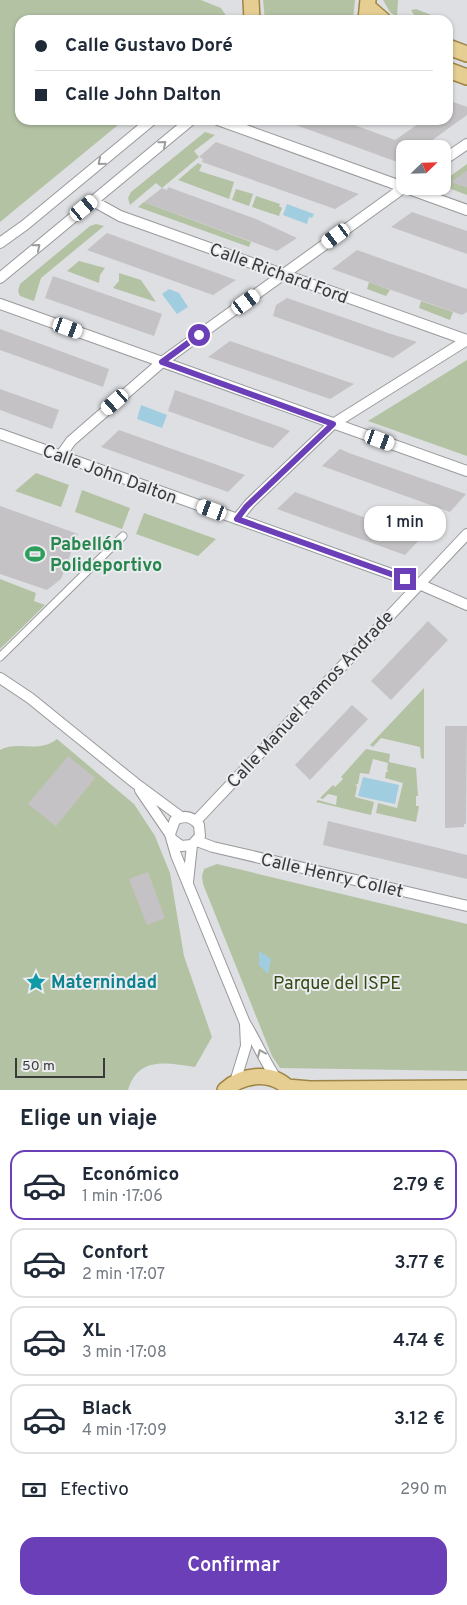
<!DOCTYPE html>
<html lang="es">
<head>
<meta charset="utf-8">
<style>
  :root { --surface:#fff; --page:#f6f6f7; --text:#1f2937; --muted:#747a83; --line:#e0e1e3; --accent:#6a3fb7 }
  body { margin:0; font-family:Overpass,sans-serif; background:var(--page); color:var(--text); height:100vh; display:flex; flex-direction:column; font-size:19px; white-space:nowrap }
  * { box-sizing:border-box; margin:0 }
  p { font-size:16px; color:var(--muted) }
  .icon { flex:none; width:28px; height:28px; fill:none; stroke:currentColor; stroke-width:2; stroke-linecap:round; stroke-linejoin:round }
  .map { position:relative; height:1090px; overflow:hidden }
  .sheet { display:flex; flex-direction:column; background:var(--surface); flex:1 }
  .sheet>* { flex:none }
  .guide { position:absolute; left:15px; top:15px; width:438px; height:110px; border-radius:15px; box-shadow:0 1px 4px #0004; display:grid; align-content:center; height:110px; padding:0 20px; background:var(--surface) }
  .needle { width:32px; rotate:67deg }
  .controls { position:absolute; left:396px; top:140px; display:grid; gap:10px }
  .controls a { display:grid; place-items:center; width:55px; height:55px; border-radius:10px; background:var(--surface); box-shadow:0 1px 4px #0004; font-size:25px }
  .scale { position:absolute; left:15px; bottom:12px; width:90px; box-sizing:border-box; padding-left:5px; border:2px solid #3a3a3b; border-top:0; font-size:14px; line-height:18px; white-space:nowrap; color:#3a3a3b; -webkit-text-stroke:4px #ebecef; paint-order:stroke }
  .end { position:absolute; width:22px; height:22px; margin:-11px; border:6px solid #6a3fb7; background:#fff; box-shadow:0 0 0 2px #fff }
  .from { border-radius:50% }
  .bubble { position:absolute; height:35px; border-radius:15px; background:var(--surface); box-shadow:0 1px 4px #0004; font-size:16px; font-weight:600; line-height:35px; text-align:center }
  .car { position:absolute; width:15px; height:30px; margin:-15px -8px; border-radius:6px; box-shadow:0 0 4px 1px #0007; background:linear-gradient(#fff 24%,#345 0 40%,#fff 0 76%,#345 0 86%,#fff 0) }
  .guide b { display:flex; align-items:center; gap:18px; height:48px; font-size:19px }
  .guide b+b { border-top:1px solid var(--line) }
  .guide i { width:12px; height:12px; background:var(--text) }
  ul { padding:0; list-style:none }
  li { display:flex; align-items:center; gap:15px; height:70px; margin:0 10px 8px; padding:0 10px; border:2px solid var(--line); border-radius:15px }
  li div { flex:1 }
  li b { display:block; font-size:19px }
  li em { font-style:normal; font-weight:600 }
  li.active { border-color:var(--accent) }
  li>.icon { width:45px; height:45px; stroke-width:1.5 }
  h2 { padding:0 20px; font-size:22px; line-height:60px }
  .pay { display:flex; align-items:center; gap:12px; height:55px; padding:0 20px; font-size:19px }
  .pay p { margin-inline-start:auto }
  .cta { display:flex; gap:10px; margin-top:auto; padding:10px 20px }
  .cta a { flex:1; height:58px; border-radius:15px; background:var(--accent); color:#fff; font-size:20px; font-weight:600; line-height:58px; text-align:center }
  .map>svg:first-child { display:block }
  .green { fill:#b4c2a4 }
  .water { fill:#a0cde0 }
  .building { fill:#c4c2c4 }
  .lines { fill:none; stroke-linecap:round; stroke-linejoin:round }
  .pedestrian-casing { stroke:#98999b; stroke-width:9 }
  .minor-casing { stroke:#98999b; stroke-width:12 }
  .primary-casing { stroke:#9f8545; stroke-width:18 }
  .pedestrian { stroke:#fff; stroke-width:7 }
  .minor { stroke:#fff; stroke-width:10 }
  .primary { stroke:#e6ce93; stroke-width:15 }
  .oneway { stroke:#9c9c9d }
  .route { stroke:#6a3fb7; stroke-width:6 }
  .labels { text-anchor:middle; stroke-width:4; stroke-linejoin:round; paint-order:stroke }
  .street-label { font-size:18px; fill:#3a3a3b; stroke:#ebecef }
  .leisure-label { font-size:18px; font-weight:bold; fill:#27864d; stroke:#ebecef; text-anchor:start }
  .culture-label { font-size:18px; font-weight:bold; fill:#0d838f; stroke:#ebecef; text-anchor:start }
  .park-label { font-size:18px; fill:#354a12; stroke:#ebecef }
</style>
</head>
<body>
<div class="map">
<svg width="467" height="1090" viewBox="0 0 467 1090">
  <rect width="100%" height="100%" fill="#dedfe2"/>
  <path class="green" d="M0 0H201L221 8 229 20H20V120H124L0 222Z
    M355 0 353 20H265L263 0Z
    M383 0H398L397 17 390 12Z
    M416 9 444 20C433 20 416 22 411 10Z
    M205 132 215 135 194 151 199 157 162 188 156 183 130 205 128 198 131 192Z
    M198 163 202 165 199 171 234 182 229 199 178 180Z
    M467 164V171L452 182 467 187V195L443 186 442 182Z
    M236 189 253 194 249 206 232 200Z
    M256 196 280 204 279 206 282 208 279 216 252 207Z
    M144 202 251 242 249 247 138 207Z
    M96 224 104 226 41 278 34 301 20 296 18 291 20 284 90 226Z
    M79 261 105 268 100 275 99 283 67 271Z
    M119 273 141 280 156 302 113 288 119 281Z
    M369 282 390 290 386 296 367 289Z
    M421 301 453 312 450 320 419 308Z
    M467 360V456L368 421Z
    M36 473 69 485 61 507 15 491Z
    M82 490 130 508 122 529 75 512Z
    M144 513 216 539 198 556 136 534Z
    M0 579 36 593 34 601 45 605 0 649Z
    M424 688V759L421 758 420 747 381 738 373 747 370 745Z
    M57 739 134 804 155 836 170 873 184 956 212 1037 195 1067C167 1063 138 1056 128 1090H0V750C18 740 38 754 57 739Z
    M366 749 390 754 389 762 416 768 418 796H416V806H419L416 822 376 813 378 803 397 808 403 783 385 778 386 772 389 771 387 770 388 763 373 759 369 774 360 773 358 784 355 785 357 786 355 797 374 802 371 815 316 802 318 800 336 805 337 796 328 794 323 799 320 798 333 785 335 787 343 779 341 777Z
    M217 864 467 924V1071L280 1068 272 1056 203 884 202 876 204 869Z"/>
  <path class="water" d="M287 204 314 214 312 218 309 217 307 224 283 215Z
    M169 289 179 293 188 307 177 314 162 294Z
    M141 405 167 415 162 428 137 419Z
    M363 777 399 785 395 804 358 796Z
    M259 951 271 959 268 974 259 965Z"/>
  <path class="building" d="M448 100 467 107V115L420 149H405V159L400 163 285 121 341 120 395 140 424 120H448Z
    M216 142 331 184 359 194 335 209 202 162 203 159 199 157Z
    M467 171V187L451 182Z
    M168 187 256 219 297 238 277 251 144 202 162 188 167 190Z
    M412 212 467 231V254L391 227Z
    M107 233 148 248 236 280 213 295 87 250Z
    M357 250 467 289V312L462 315 332 269Z
    M53 276 162 314 154 336 45 298Z
    M287 298 388 333 417 342 393 358 273 316 276 305Z
    M0 329 109 369 103 387 0 350Z
    M230 341 354 384 330 399 208 357Z
    M0 389 59 410 52 429 0 410Z
    M175 390 283 428 290 431 273 448 252 441 168 411Z
    M119 430 220 466 245 475 228 492 101 447Z
    M340 449 349 453 466 494 450 512 322 466Z
    M295 492 421 538 405 555 277 509Z
    M0 506 78 534 61 579 47 590 0 574Z
    M428 621 448 640 391 700 371 681Z
    M352 705 368 719 310 780 295 765Z
    M445 726H467L466 824H464V827L445 828Z
    M68 756 95 778 56 826 28 804Z
    M328 821 467 855V879L323 845Z
    M148 872 165 918 147 925 129 879Z"/>
  <g class="lines">
    <defs>
      <path id="pedestrian" d="M0 657 123 536"/>
      <path id="minor" d="M218 120 467 210
        M442 161 467 144
        M93 201 120 216 467 340
        M0 243 25 225 152 120
        M0 278 191 120
        M0 304 467 471
        M0 434 419 584 467 605
        M61 455 71 441 162 362 406 186
        M237 519 250 503 333 424 467 340
        M0 678 30 698 135 783 181 817
        M140 790 170 834
        M196 821 467 534
        M173 840 181 846 192 845 200 836 199 825C192 816 184 815 175 820L170 834 176 855 245 1023C257 1042 265 1063 278 1081
        M197 841 213 847 467 906
        M188 882 192 845
        M235 1082 246 1046 245 1024"/>
      <path id="primary" d="M251 0 252 20
        M369 8 383 20
        M366 20 368 0
        M448 47 467 54
        M448 70 467 77
        M287 1087 310 1089 467 1088
        M225 1090C243 1074 273 1070 290 1090"/>
    </defs>
    <use href="#pedestrian" class="pedestrian-casing"/>
    <use href="#minor" class="minor-casing"/>
    <use href="#primary" class="primary-casing"/>
    <use href="#pedestrian" class="pedestrian"/>
    <use href="#minor" class="minor"/>
    <use href="#primary" class="primary"/>
  </g>
  <defs><path id="oneway-chevron" d="M-2-3.5L2.5 0L-2 3.5" fill="none" stroke-width="1.6" stroke-linecap="round" stroke-linejoin="round" transform="scale(1.25)"/></defs>
  <g class="oneway">
    <use href="#oneway-chevron" transform="translate(163 144) rotate(-40)"/>
    <use href="#oneway-chevron" transform="translate(101 162) rotate(140)"/>
    <use href="#oneway-chevron" transform="translate(37 247) rotate(-40)"/>
    <use href="#oneway-chevron" transform="translate(261 1053) rotate(-113)"/>
  </g>
  <g class="lines">
    <path class="route" d="M199 335 162 362 333 424 246 507 237 519 405 579"/>
  </g>
  <defs>
    <symbol id="stadium-bare" viewBox="-9 -9 18 18"><path d="M0-5a6.5 5 0 1 0 0 10a6.5 5 0 1 0 0-10ZM-3.5-1.8h7v3.6h-7Z" fill="#2e9e5b" stroke="#ebecef" stroke-width="2.5" paint-order="stroke"/></symbol>
    <symbol id="sight-bare" viewBox="-9 -9 18 18"><path d="M0-6L1.8-2.2L6-1.7L2.9 1.2L3.7 5.4L0 3.3L-3.7 5.4L-2.9 1.2L-6-1.7L-1.8-2.2Z" fill="#0f9aa8" stroke="#ebecef" stroke-width="2.5" paint-order="stroke"/></symbol>
  </defs>
  <g fill-rule="evenodd">
    <use href="#stadium-bare" x="21" y="540" width="28" height="28"/>
    <use href="#sight-bare" x="22" y="968" width="28" height="28"/>
  </g>
  <g class="labels">
    <g class="street-label">
      <text transform="translate(279 273) rotate(20)" y="6">Calle Richard Ford</text>
      <text transform="translate(110 474) rotate(20)" y="6">Calle John Dalton</text>
      <text transform="translate(310 699) rotate(-47)" y="6">Calle Manuel Ramos Andrade</text>
      <text transform="translate(332 875) rotate(13)" y="6">Calle Henry Collet</text>
    </g>
    <g class="leisure-label">
      <text x="50" y="550">Pabellón<tspan x="50" dy="21">Polideportivo</tspan></text>
    </g>
    <g class="culture-label">
      <text x="51" y="988">Maternindad</text>
    </g>
    <g class="park-label">
      <text x="337" y="989">Parque del ISPE</text>
    </g>
  </g>
</svg>
<div class="controls">
<a><svg class="needle" viewBox="-14 -14 28 28"><path d="M0-13l5 13h-10z" fill="#e53935"/><path d="M0 13l5-13h-10z" fill="#747a83"/></svg></a>
</div>
<div class="scale">50 m</div>
<i class="end from" style="left:199px;top:335px"></i>
<i class="end" style="left:405px;top:579px"></i>
<div class="bubble" style="left:364px;top:506px;width:82px">1 min</div>
<i class="car" style="left:84px;top:208px;rotate:50deg"></i>
<i class="car" style="left:336px;top:236px;rotate:234deg"></i>
<i class="car" style="left:246px;top:302px;rotate:54deg"></i>
<i class="car" style="left:68px;top:328px;rotate:110deg"></i>
<i class="car" style="left:115px;top:402px;rotate:229deg"></i>
<i class="car" style="left:380px;top:440px;rotate:110deg"></i>
<i class="car" style="left:212px;top:510px;rotate:290deg"></i>
<div class="guide">
<b><i class="from"></i>Calle Gustavo Doré</b>
<b><i></i>Calle John Dalton</b>
</div>
</div>
<section class="sheet">
<h2>Elige un viaje</h2>
<ul>
<li class="active"><svg class="icon" aria-label="car" viewBox="0 0 24 24"><path d="M5 17H2v-5l4-1 3-4h7l3 4 3 1v5h-3M9 17h6M6 11h13"/><circle cx="7" cy="17" r="2"/><circle cx="17" cy="17" r="2"/></svg><div><b>Económico</b><p>1 min · 17:06</p></div><em>2.79 €</em></li>
<li><svg class="icon" aria-label="car" viewBox="0 0 24 24"><path d="M5 17H2v-5l4-1 3-4h7l3 4 3 1v5h-3M9 17h6M6 11h13"/><circle cx="7" cy="17" r="2"/><circle cx="17" cy="17" r="2"/></svg><div><b>Confort</b><p>2 min · 17:07</p></div><em>3.77 €</em></li>
<li><svg class="icon" aria-label="car" viewBox="0 0 24 24"><path d="M5 17H2v-5l4-1 3-4h7l3 4 3 1v5h-3M9 17h6M6 11h13"/><circle cx="7" cy="17" r="2"/><circle cx="17" cy="17" r="2"/></svg><div><b>XL</b><p>3 min · 17:08</p></div><em>4.74 €</em></li>
<li><svg class="icon" aria-label="car" viewBox="0 0 24 24"><path d="M5 17H2v-5l4-1 3-4h7l3 4 3 1v5h-3M9 17h6M6 11h13"/><circle cx="7" cy="17" r="2"/><circle cx="17" cy="17" r="2"/></svg><div><b>Black</b><p>4 min · 17:09</p></div><em>3.12 €</em></li>
</ul>
<div class="pay"><svg class="icon" aria-label="cash" viewBox="0 0 24 24"><path d="M3 7h18v10H3z"/><circle cx="12" cy="12" r="2"/></svg>Efectivo<p>290 m</p></div>
<div class="cta"><a>Confirmar</a></div>
</section>
</body>
</html>
